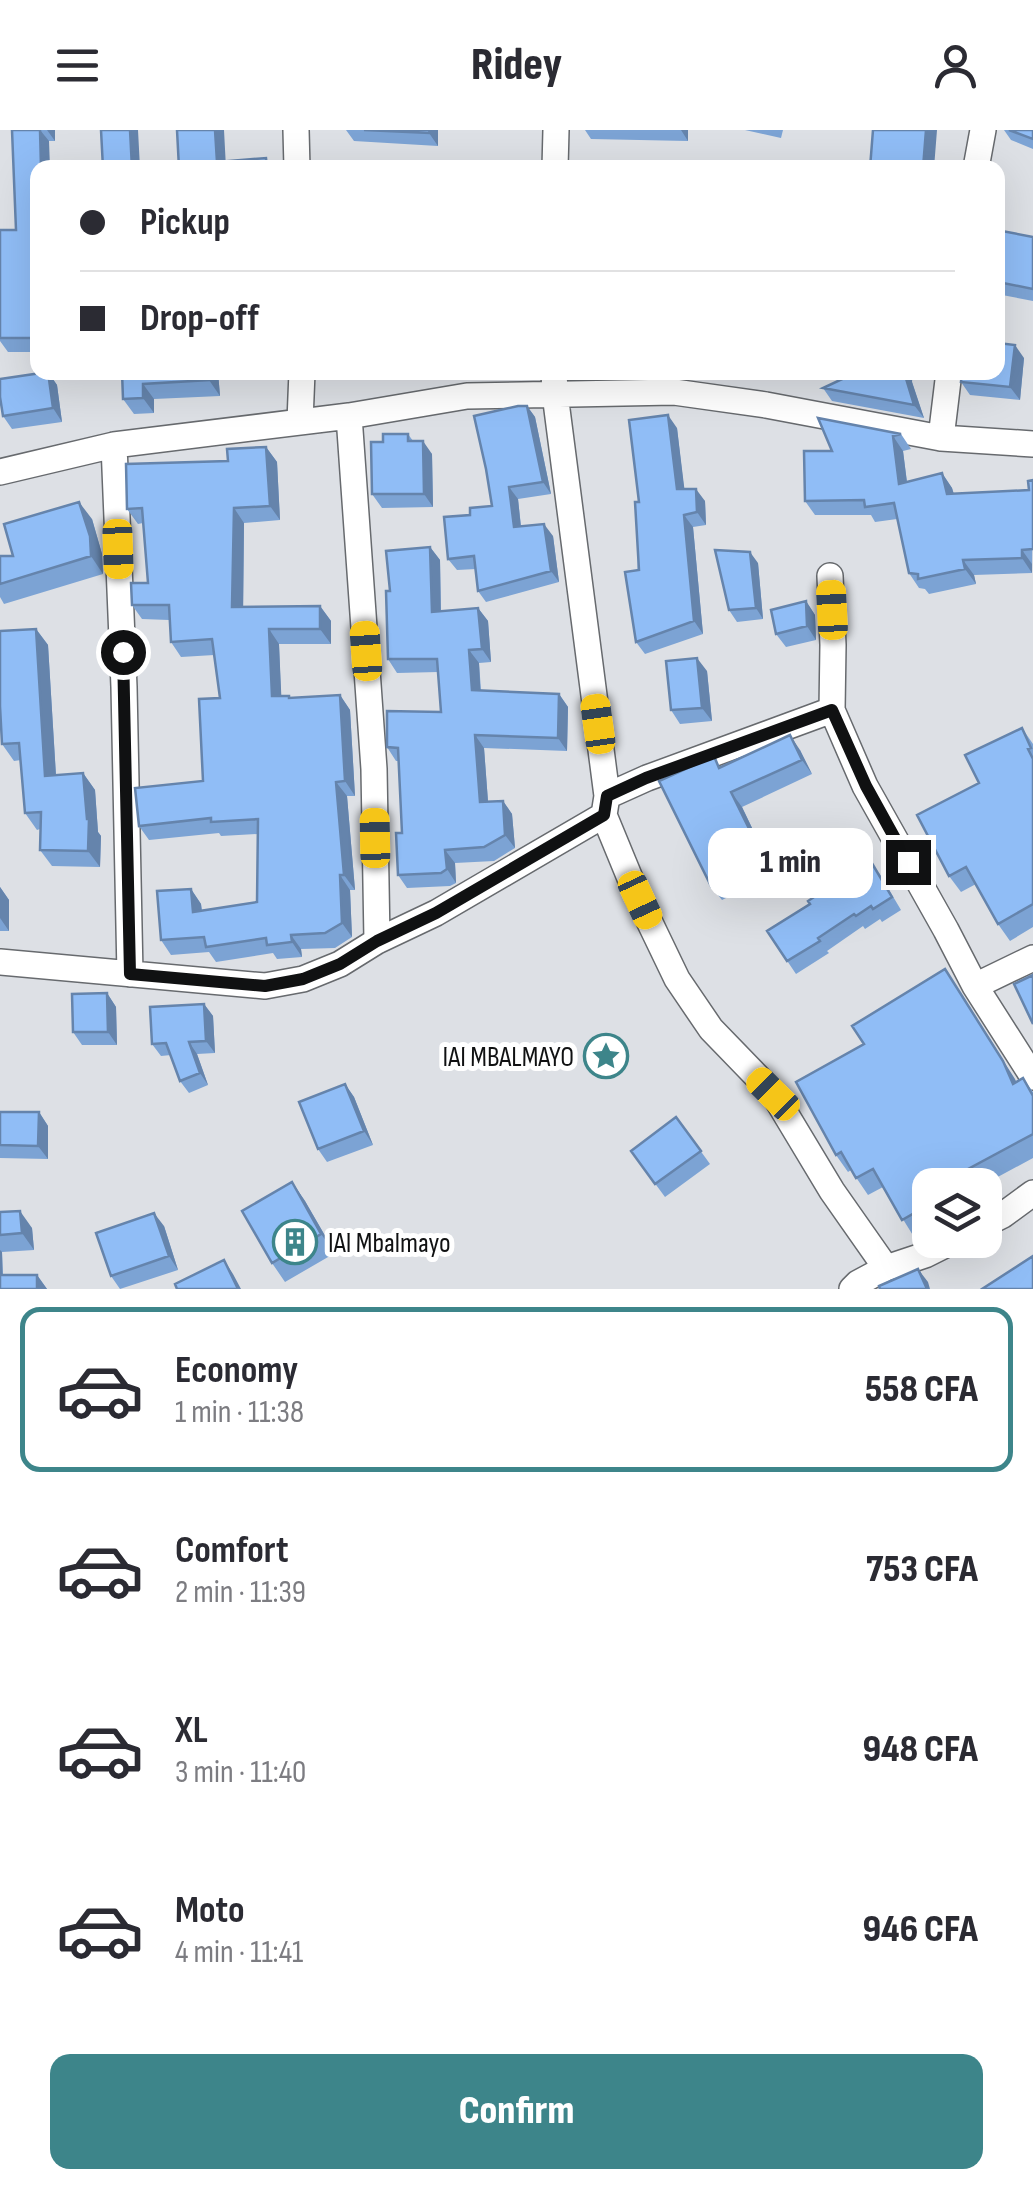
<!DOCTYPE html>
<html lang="en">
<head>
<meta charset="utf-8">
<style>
  :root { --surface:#fff; --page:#f7f7f7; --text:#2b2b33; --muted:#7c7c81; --line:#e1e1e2; --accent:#3d858a }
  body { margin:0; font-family:"Sofia Sans Condensed",sans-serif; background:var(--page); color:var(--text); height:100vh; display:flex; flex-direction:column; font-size:38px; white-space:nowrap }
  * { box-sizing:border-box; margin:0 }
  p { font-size:32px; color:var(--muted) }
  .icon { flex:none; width:55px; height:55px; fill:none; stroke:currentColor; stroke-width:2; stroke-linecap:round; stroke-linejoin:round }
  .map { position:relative; height:1159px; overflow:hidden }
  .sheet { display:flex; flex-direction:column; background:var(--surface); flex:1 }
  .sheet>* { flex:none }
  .hud { position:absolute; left:30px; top:30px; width:975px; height:220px; border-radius:20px; box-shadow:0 10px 40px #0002; display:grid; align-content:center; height:220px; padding:0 50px; background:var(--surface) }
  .tools { position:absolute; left:912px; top:1038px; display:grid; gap:20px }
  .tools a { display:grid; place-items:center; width:90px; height:90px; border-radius:20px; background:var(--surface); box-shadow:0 10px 40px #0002; font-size:50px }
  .end { position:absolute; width:45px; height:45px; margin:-22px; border:12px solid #101112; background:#fff; box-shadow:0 0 0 5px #fff }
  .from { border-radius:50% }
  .bubble { position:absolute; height:70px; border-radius:20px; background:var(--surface); box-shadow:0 10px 40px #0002; font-size:32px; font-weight:800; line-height:70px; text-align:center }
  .car { position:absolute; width:30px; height:60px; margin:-30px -15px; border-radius:12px; box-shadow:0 0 8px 2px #0007; background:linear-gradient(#f5c518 24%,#345 0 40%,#f5c518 0 76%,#345 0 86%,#f5c518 0) }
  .hud b { display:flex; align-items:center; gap:35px; height:95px; font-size:38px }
  .hud b+b { border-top:2px solid var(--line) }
  .hud i { width:25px; height:25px; background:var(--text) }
  ul { padding:18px 0 0; list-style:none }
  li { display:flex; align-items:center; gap:30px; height:165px; margin:0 20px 15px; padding:0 30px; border:5px solid transparent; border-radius:20px }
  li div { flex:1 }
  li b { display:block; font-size:38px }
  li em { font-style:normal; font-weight:800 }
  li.current { border-color:var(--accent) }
  li>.icon { width:90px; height:90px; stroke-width:1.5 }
  .action { display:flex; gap:20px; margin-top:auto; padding:20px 50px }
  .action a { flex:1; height:115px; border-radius:20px; background:var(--accent); color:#fff; font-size:40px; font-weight:800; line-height:115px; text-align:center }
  header { display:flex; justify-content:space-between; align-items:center; height:130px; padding:0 50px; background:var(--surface); font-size:45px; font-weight:800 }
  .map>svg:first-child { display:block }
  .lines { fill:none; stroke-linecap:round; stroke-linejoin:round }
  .street-casing { stroke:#676a6e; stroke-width:28 }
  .street { stroke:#fff; stroke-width:25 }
  .wall { fill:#7ca3d4 }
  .shaded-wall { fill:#6584ac }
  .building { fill:#90bdf6; stroke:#6584ac; stroke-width:2.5 }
  .route { stroke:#101112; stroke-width:12 }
  .labels { text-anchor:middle; stroke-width:10; stroke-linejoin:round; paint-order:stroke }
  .poi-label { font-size:28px; fill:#101112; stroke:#fff; text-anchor:end }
</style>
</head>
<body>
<header><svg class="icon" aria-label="menu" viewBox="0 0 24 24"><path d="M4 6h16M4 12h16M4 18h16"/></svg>Ridey<svg class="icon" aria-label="person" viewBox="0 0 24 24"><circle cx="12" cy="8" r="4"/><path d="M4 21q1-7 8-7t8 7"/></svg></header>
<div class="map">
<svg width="1033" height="1159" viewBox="0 0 1033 1159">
  <rect width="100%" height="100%" fill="#dde0e5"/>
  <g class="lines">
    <defs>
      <path id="street" d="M296 0 297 38
        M555 38 556 0
        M976 38 983 0
        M554 242 555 264 607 666 604 685 639 770 677 849 711 899 773 963 832 1061 886 1138 925 1125 955 1110
        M349 286 374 639 377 811
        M300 291 302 242
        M941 308 949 242
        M114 315 124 557 130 844
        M0 342 114 315 349 286 467 266 674 262 766 275 941 308 1033 314
        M830 446 833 515 832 580 865 656 946 800 975 856 1033 947
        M607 666 647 648 832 580
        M0 832 265 856 303 849 340 834 377 811 436 783 604 685
        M975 856 1033 828
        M985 1094 1003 1085 1033 1063
        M852 1159 858 1153 886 1138"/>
    </defs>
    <use href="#street" class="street-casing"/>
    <use href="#street" class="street"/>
  </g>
  <path class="wall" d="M12 0H55V11H49L38 38V222H8L0 211V100H16Z
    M346 0H438V16L354 11Z
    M585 0H688V11L591 9Z
    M745 0H783L781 8Z
    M1004 0H1033V19L1011 10Z
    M1033 107V171L1002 165 998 158V127Z
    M1024 228 1020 270 970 265 961 252Z
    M48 242 57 255 62 292 12 299 3 286Z
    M122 242H218L220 266 154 269V283L134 284 123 269Z
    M265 242H286L267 245Z
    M333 242H450V247L408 248 405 244 339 250Z
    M912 252 924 288 832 271 823 258Z
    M527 276 535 287 551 364 518 369 521 396 553 406 559 452 486 472 478 461 476 439 457 440 448 429 470 385 492 376Z
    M677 298 684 359 705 371 706 395 693 397 703 504 645 524 636 512 639 372Z
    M408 304 413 311 432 324 433 377 382 378 372 364 383 312Z
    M901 304 911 319 903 321 907 352 942 343 952 358 954 364 1029 360 1033 350 1032 443 974 445 976 454 929 464 925 459 919 458 909 443 897 389 875 392 871 385H815L805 371 832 321Z
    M266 317 277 332 280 390 244 393 243 477 320 476 331 491V514H279L281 566 290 568 340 565 350 580 355 666H347L355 760H350L352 807 335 818 301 819 302 827 277 829 273 823 216 832 209 822 171 825 161 810 191 759 201 774 202 780 257 772 258 704 221 706 219 703 149 710 139 696 203 651 220 568 214 525 181 527 171 512 169 490 142 489 132 475 148 453 143 393 138 394 127 379 228 331Z
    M92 389 102 424 103 444 4 474 0 467V426H13Z
    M430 417 440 430 441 482 478 478 488 491 491 532 479 533 481 560 559 564 568 577 567 621 484 618 488 671H503L512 684 515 718 494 731 455 733 456 753 450 756 407 758 398 745 402 703 399 631H396L387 617 441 582 438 542 397 543 388 529 390 461Z
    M758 433 763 489 737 492 729 480Z
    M806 471 815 485 816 510 786 517 776 504Z
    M36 499 48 515 56 645 83 643 95 660 98 702 101 706 100 737 52 736 40 720V699L37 700 25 683 21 630 14 631 2 614Z
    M707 541 712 591 680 594 671 580Z
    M1022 598 1033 614V797L1010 811 998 794 976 754 961 762 949 746 979 653Z
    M800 620 812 644 742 677 774 744 722 770 711 756 722 637Z
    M879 743 901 780 882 792 880 789 865 799 863 796 827 821 829 823 796 844 767 801Z
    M0 757 9 770V801H0Z
    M957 857 1016 952 1023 948 1033 962V1028L983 1055H930V1098L914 1107 883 1057 868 1065 851 1040 848 1042 836 1025 864 914Z
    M107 863 116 877 117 915H82L73 902Z
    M204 874 213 886 215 923 197 924 208 955 189 963 180 951 171 925 161 926 152 914Z
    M345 954 354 967 373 1015 327 1032 318 1019Z
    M0 982H39L48 996V1029L0 1028Z
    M676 987 710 1034 665 1067 631 1021Z
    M292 1052 305 1071 335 1123 285 1152 272 1133Z
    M0 1082 32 1098 34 1120 2 1122 3 1145H37L47 1159H0Z
    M164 1096 178 1140 120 1159 111 1146Z"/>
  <path class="shaded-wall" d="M40 0 49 11 50 38H41Z
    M47 0H55V11Z
    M130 0H138L140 38H132Z
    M215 0H224L226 38 217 32Z
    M430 0H438V16L429 3Z
    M681 0H688V11Z
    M926 0H937L934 38H923Z
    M1015 215 1024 228 1020 270 1010 257Z
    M48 242 57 255 62 292 53 278Z
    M208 242H218L220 266 209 250Z
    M904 242H913L912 252 924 288 914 275Z
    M143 254 154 269V283L143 268Z
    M527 276 535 287 551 364 543 352Z
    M668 285 677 298 686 372 677 359Z
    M893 306 903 321 909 369 899 354Z
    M423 311 432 324 433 377 424 364Z
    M266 317 277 332 280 390 270 376Z
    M942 343 952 358 958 379 947 364Z
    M509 357 518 369 522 408 514 397Z
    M696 359 705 371 706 395 697 382Z
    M79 372 92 389 102 424 103 444 91 426Z
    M234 378 244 393 243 492 232 477Z
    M684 385 693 397 703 504 694 491Z
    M544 394 553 406 559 452 551 441Z
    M430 417 440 430 441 496 432 482Z
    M1022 420 1032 434V443L1022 428Z
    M750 422 758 433 763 489 756 478Z
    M963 430 974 445 976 454 965 439Z
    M806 471 815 485 816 510 807 496Z
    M320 476 331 491V514L320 499Z
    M478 478 488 491 491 532 482 519Z
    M36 499 48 515 57 663 45 646Z
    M269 499 279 514 282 581 272 566Z
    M469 520 479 533 481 573 472 560Z
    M697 528 707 541 712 591 702 578Z
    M559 564 568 577 567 621 558 608Z
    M340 565 350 580 355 666 345 651Z
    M475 605 484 618 489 685 480 672Z
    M790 605 800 620 812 644 802 630Z
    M83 643 95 660 98 702 101 706 100 737 88 721Z
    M336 652 347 666 355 760 344 745Z
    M731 662 742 677 774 744 764 729Z
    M503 671 512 684 515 718 505 705Z
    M445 720 455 733 456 753 447 739Z
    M340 745 350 760 352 807 342 793Z
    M0 757 9 770V801L0 788Z
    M191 759 201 774 203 796 193 782Z
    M291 805 301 819 302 827 292 812Z
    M945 839 1015 949 1025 971 1013 954Z
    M107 863 116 877 117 915 108 902Z
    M204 874 213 886 215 923 206 911Z
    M189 912 197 924 208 955 200 943Z
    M345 954 354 967 373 1015 364 1001Z
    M39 982 48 996V1029L38 1016Z
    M292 1052 305 1071 335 1123 321 1104Z
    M20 1081 32 1098 34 1120 22 1103Z
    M154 1083 164 1096 178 1140 169 1126Z
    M0 1120 2 1122 3 1159 0 1157Z
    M224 1130 233 1144 241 1159H238Z
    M918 1139 928 1152 930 1159H927Z
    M37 1145 47 1159H37Z"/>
  <path class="building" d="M12 0H40L41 38H38V208H0V100H16Z
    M101 0H130L132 38H103Z
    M177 0H215L217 32 266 28 267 38H179Z
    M364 0H430L429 3Z
    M873 0H926L923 38H870Z
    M1009 0H1033V9Z
    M1002 101 1033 107V159L998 152V127Z
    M998 213 1015 215 1010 257 961 252 962 242H998Z
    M48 242 53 278 3 286 0 267V249Z
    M122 242H208L209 250 143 254V268L123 269Z
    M857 242H904L914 275 823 258Z
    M518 276H527L543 352 509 357 514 397 544 394 551 441 478 461 474 426 448 429 444 387 470 385V378L492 376 486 339 474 286Z
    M668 285 677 359H696L697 382 684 385 694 491 636 512 625 442 639 440 635 372H639L629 290Z
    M818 288 901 304 893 306 899 354 942 343 947 364 1029 360 1028 351 1033 350V419L1022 420V428L963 430 965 439 918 449V444L909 443 894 373 865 377 864 370 805 371 804 321H832Z
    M383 304H408V311H423L424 364H372L371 312H383Z
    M266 317 270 376 234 378 232 477 320 476V499H269L272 566H289V568L340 565 345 651 336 652 344 745H340L342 793 325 803 291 805 292 812 267 815 266 808 206 817 204 807 161 810 157 761 191 759 193 782 257 772 258 689 211 692V688L139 696 135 658 203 651 199 569 220 568 212 509 171 512 169 475H132L131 453H148L142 378 127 379 126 334 228 331 227 319Z
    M79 372 90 406 91 426 0 454V426H13L4 394Z
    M430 417 432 482 478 478 482 519 469 520 472 560 559 564 558 608 475 605 480 672 503 671 505 705 484 717 445 720 447 739 441 743 398 745 396 703H402L398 618 387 617V581L441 582 437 529H388L386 461H390L386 421Z
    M715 420 750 422 756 478 729 480Z
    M806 471 807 496 776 504 771 480Z
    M36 499 45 646 83 643 87 689H89L88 721 40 720 41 682 25 683 19 613 2 614 0 576V501Z
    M697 528 702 578 671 580 666 531Z
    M1022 598 1031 618 1028 619 1033 629V774L998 794 966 737 949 746 917 685 979 653 965 625Z
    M790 605 802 630 731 662 764 729 711 756 659 651 714 626 719 638Z
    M870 730 892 767 873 779 871 776 856 786 854 784 818 808 820 811 787 831 767 801 810 774 808 771Z
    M945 839 1003 931 1013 954 1023 948 1033 966V1004L957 1045 963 1055H930V1074L902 1090 873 1039 856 1048 841 1022 836 1025 796 952 864 914 852 896Z
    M1033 845V894L1014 854Z
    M107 863 108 902H73L72 864Z
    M204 874 206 911 189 912 200 943 180 951 166 913 152 914 150 877Z
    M345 954 364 1001 318 1019 299 972Z
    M0 982H39L38 1016 0 1015Z
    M676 987 701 1021 655 1054 631 1021Z
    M292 1052 321 1104 272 1133 242 1081Z
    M20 1081 22 1103 0 1105V1082Z
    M154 1083 169 1126 111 1146 96 1103Z
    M1033 1126V1159H982Z
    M224 1130 238 1159H177L175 1154Z
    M918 1139 927 1159H880L879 1156Z
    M0 1145H37V1159H0Z"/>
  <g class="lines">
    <path class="route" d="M123 522 130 844 265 856 303 849 340 834 377 811 436 783 604 685 607 666 646 648 832 580 866 656 908 732"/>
  </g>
  <defs>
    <symbol id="sight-ring" viewBox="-11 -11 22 22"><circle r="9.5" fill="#fff" stroke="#3d858a" stroke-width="1.5"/><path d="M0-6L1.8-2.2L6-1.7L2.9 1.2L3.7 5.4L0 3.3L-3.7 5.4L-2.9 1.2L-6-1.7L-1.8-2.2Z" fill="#3d858a"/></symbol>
    <symbol id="building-ring" viewBox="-11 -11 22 22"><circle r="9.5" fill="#fff" stroke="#3d858a" stroke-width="1.5"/><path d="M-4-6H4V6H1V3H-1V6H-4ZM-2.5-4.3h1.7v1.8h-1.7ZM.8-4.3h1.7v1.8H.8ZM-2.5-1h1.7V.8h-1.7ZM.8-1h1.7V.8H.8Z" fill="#3d858a"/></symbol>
  </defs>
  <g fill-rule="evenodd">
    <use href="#sight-ring" x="581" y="901" width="50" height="50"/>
    <use href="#building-ring" x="270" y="1087" width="50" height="50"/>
  </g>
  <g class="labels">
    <g class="poi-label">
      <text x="574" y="936">IAI MBALMAYO</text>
      <text x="328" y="1122" text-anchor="start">IAI Mbalmayo</text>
    </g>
  </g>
</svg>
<div class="tools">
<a><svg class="icon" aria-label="layers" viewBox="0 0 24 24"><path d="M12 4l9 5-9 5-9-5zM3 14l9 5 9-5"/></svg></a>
</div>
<i class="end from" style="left:123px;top:522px"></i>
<i class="end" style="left:908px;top:732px"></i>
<div class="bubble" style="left:708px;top:698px;width:165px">1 min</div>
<i class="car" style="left:118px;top:419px;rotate:178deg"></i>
<i class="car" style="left:832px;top:480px;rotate:357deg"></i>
<i class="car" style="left:366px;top:521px;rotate:356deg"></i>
<i class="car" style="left:598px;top:594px;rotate:352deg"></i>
<i class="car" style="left:375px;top:708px;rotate:359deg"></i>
<i class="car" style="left:640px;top:770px;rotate:155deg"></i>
<i class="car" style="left:773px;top:964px;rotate:315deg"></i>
<div class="hud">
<b><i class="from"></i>Pickup</b>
<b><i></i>Drop-off</b>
</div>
</div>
<section class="sheet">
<ul>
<li class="current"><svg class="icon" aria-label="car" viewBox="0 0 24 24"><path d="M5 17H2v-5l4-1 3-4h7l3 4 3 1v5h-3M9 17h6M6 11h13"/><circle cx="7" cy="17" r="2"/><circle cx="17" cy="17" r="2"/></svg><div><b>Economy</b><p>1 min · 11:38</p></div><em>558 CFA</em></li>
<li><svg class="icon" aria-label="car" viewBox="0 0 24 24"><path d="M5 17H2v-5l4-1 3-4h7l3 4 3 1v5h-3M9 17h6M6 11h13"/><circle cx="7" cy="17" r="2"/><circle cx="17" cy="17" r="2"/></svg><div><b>Comfort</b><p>2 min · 11:39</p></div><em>753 CFA</em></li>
<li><svg class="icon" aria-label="car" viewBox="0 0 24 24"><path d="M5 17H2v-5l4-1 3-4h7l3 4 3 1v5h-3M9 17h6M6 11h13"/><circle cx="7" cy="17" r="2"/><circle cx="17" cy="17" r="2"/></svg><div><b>XL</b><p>3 min · 11:40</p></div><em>948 CFA</em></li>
<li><svg class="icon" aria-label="car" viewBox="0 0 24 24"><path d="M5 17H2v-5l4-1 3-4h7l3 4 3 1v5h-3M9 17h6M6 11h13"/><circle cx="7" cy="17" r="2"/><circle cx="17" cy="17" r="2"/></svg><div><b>Moto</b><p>4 min · 11:41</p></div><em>946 CFA</em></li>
</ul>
<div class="action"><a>Confirm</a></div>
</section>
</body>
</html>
